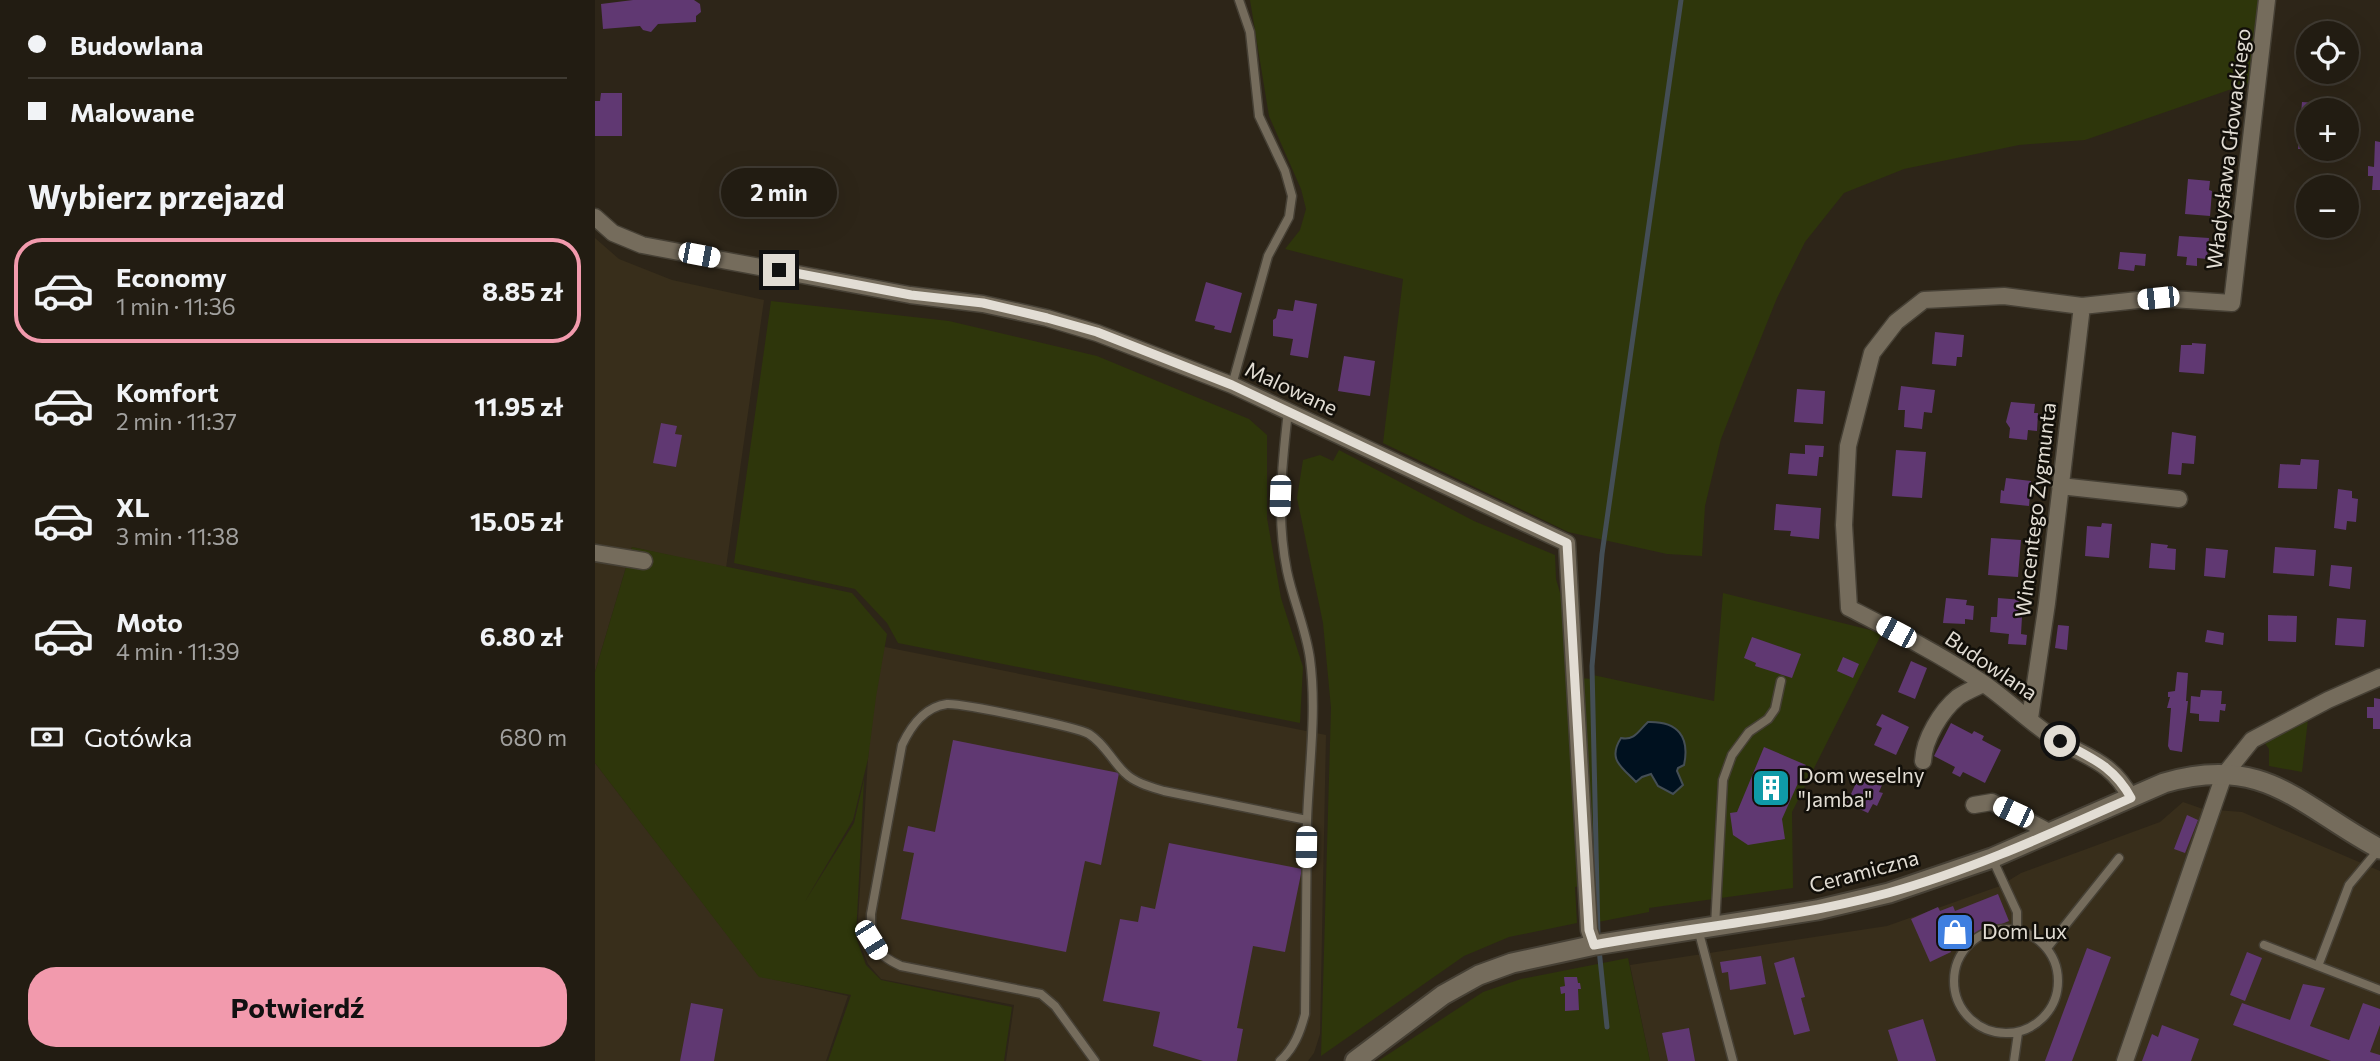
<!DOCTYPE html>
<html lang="pl">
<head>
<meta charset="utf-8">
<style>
  :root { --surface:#221c12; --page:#2e2920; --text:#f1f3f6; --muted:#a2a19f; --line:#3f3a32; --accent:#f29aad }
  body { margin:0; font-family:Commissioner,sans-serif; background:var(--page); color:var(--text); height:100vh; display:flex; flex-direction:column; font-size:26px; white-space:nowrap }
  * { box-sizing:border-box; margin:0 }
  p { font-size:23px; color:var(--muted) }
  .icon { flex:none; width:38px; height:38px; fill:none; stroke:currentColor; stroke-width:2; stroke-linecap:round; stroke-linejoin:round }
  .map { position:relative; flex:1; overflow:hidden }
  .panel { display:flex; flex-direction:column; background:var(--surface); width:595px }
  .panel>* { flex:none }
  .banner { display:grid; align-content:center; height:154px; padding:0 28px; background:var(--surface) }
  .buttons { position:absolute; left:1701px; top:21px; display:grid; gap:14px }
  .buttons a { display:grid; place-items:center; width:63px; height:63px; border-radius:50%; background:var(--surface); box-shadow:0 7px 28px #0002,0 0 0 2px var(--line); font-size:35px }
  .end { position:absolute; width:32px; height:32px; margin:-16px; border:9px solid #e2ddd4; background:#111; box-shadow:0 0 0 4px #111 }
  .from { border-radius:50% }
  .bubble { position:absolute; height:49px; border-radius:24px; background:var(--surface); box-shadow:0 7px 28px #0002,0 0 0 2px var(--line); font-size:23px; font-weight:700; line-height:49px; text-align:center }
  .car { position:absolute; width:21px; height:42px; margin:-21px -10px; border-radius:9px; box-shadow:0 0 5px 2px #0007; background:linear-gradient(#fff 24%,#345 0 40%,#fff 0 76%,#345 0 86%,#fff 0) }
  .banner b { display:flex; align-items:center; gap:24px; height:66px; font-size:26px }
  .banner b+b { border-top:2px solid var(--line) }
  .banner i { width:18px; height:18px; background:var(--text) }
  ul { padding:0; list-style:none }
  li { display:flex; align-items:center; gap:21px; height:105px; margin:0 14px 10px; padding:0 14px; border:4px solid transparent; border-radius:28px }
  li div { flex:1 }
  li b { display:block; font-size:26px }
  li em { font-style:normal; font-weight:700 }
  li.active { border-color:var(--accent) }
  li>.icon { width:63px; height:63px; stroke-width:1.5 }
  h2 { padding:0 28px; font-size:32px; line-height:84px }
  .pay { display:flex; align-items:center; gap:18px; height:77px; padding:0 28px; font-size:26px }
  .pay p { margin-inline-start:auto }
  .cta { display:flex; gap:14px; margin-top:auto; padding:14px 28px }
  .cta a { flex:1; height:80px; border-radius:28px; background:var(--accent); color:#111; font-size:28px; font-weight:700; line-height:80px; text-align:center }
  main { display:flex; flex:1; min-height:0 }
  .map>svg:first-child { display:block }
  .built { fill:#382e1b }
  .green { fill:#2e360b }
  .water { fill:#00111f; stroke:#444e55; stroke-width:2 }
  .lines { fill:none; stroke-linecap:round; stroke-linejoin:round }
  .stream { stroke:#444e55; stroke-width:5 }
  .building { fill:#603872 }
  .service-casing { stroke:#464035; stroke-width:11 }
  .minor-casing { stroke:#464035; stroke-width:19 }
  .tertiary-casing { stroke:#464035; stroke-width:23 }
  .service { stroke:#756c5c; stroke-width:8 }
  .minor { stroke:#756c5c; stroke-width:16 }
  .tertiary { stroke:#756c5c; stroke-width:19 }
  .route { stroke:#e2ddd4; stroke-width:9 }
  .labels { text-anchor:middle; stroke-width:5; stroke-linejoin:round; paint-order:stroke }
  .street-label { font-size:21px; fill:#e2ddd4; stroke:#120f09 }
  .poi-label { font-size:21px; fill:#e2ddd4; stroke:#120f09; text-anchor:start }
</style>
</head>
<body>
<main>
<section class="panel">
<div class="banner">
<b><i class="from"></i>Budowlana</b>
<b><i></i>Malowane</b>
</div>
<h2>Wybierz przejazd</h2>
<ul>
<li class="active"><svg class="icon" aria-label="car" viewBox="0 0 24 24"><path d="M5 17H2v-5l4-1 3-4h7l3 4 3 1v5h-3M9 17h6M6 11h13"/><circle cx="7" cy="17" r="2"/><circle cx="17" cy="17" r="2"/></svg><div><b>Economy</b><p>1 min · 11:36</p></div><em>8.85 zł</em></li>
<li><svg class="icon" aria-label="car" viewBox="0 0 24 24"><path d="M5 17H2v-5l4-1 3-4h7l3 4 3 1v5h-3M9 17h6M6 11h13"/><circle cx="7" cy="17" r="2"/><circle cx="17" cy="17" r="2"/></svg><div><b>Komfort</b><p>2 min · 11:37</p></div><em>11.95 zł</em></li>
<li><svg class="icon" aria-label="car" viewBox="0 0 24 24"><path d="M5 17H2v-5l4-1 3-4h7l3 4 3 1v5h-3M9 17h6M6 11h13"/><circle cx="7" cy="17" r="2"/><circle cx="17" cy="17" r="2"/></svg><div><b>XL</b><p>3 min · 11:38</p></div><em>15.05 zł</em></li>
<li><svg class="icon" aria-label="car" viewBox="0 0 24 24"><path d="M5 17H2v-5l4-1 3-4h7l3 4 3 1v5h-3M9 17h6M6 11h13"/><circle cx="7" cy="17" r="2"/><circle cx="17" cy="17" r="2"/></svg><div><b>Moto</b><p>4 min · 11:39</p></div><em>6.80 zł</em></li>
</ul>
<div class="pay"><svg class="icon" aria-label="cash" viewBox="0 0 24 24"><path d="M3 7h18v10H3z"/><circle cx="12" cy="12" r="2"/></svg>Gotówka<p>680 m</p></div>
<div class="cta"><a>Potwierdź</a></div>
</section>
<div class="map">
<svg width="1785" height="1061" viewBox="0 0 1785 1061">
  <rect width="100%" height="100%" fill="#2d2518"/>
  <path class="built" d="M0 238 24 259 77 280 169 300 131 568 37 547 0 672Z
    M280 645 731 735 725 1034 719 1053 713 1061H411L419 1005 286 979 273 964 262 937Z
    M0 763 164 976 253 996 231 1061H0Z
    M1588 802 1608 809 1647 812 1785 871V1061H1055L1035 965 1292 926 1405 886 1426 873 1565 822Z"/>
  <path class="green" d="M655 0H1666L1660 28 1654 83 1490 140 1424 145 1309 169 1249 193 1210 242 1182 298 1149 380 1126 439 1110 506 1107 556 1072 554 973 532 788 443 808 279 690 249 705 230 711 209 706 189 674 116Z
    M176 301 354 321 502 356 654 419 672 435V518L686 598 708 667 705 723 303 643 292 623 260 589 139 563Z
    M744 450 879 521 960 555 961 579 971 613 986 886 980 887 982 923 914 937 869 956 726 1056 736 708 728 623 702 498 708 460 725 455 738 461Z
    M37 547 257 593 292 634 281 697 273 759 258 820 209 903 259 823 269 779 261 937 271 965 286 980 417 1007 409 1061H233L256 995 164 977 0 763V672Z
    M1128 593 1287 633 1197 812 1198 888 1054 908V912L998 923 985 678 997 679 998 675 1119 701Z
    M1713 719 1707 772 1674 766V749L1669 742Z
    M1033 958 1055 1061H783L888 992 926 979Z"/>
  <path class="water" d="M1053 722C1083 721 1095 737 1089 765L1083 768 1082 771 1088 785 1078 794 1063 786 1056 774 1047 777 1041 782C1027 767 1012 760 1026 738 1040 741 1044 730 1053 722Z"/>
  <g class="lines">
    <path class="stream" d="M1003 936 997 666 1007 554 1086 0
      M1004 949 1012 1027"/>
  </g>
  <path class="building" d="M38 0H99L105 4 106 12 101 16V22L63 24 56 32 48 30 45 26 8 29 6 4Z
    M6 93H27V136H0V101H5Z
    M1707 102 1738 104V110H1713V149H1703Z
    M1780 141 1785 142V190H1777L1778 176H1773V166L1779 167Z
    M1593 179 1615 181 1614 190 1617 191 1615 216 1590 214Z
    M1584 236 1614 238 1612 259 1602 258V266L1591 265 1592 257 1582 256Z
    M1525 252 1551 254 1550 266 1540 265 1539 271 1523 269Z
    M611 282 647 293 636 333 619 329 620 326 600 321Z
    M700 300 722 304 713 358 695 355 698 339 678 336V320L681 318 683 309 698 311Z
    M1340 332 1369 335 1367 357H1362L1361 366 1337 364Z
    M1597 343 1611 344 1609 374 1584 372 1586 345H1597Z
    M749 356 780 361 775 396 743 391Z
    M1306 386 1340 390 1337 413 1329 412 1327 429 1309 427 1310 410H1303Z
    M1202 389 1230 391 1228 424 1199 422Z
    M1416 402 1440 404 1439 413H1443L1442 431 1433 430 1432 440 1414 438 1415 428 1411 422Z
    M66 423 82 426 80 434 87 435 81 467 58 463Z
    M1577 432 1601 436 1599 464 1587 463 1586 475 1573 474Z
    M1210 445 1229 446 1228 457H1224L1222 476 1193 474 1195 453 1210 454Z
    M1301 450 1331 452 1327 498 1297 496Z
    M1706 459 1724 460 1722 489 1683 488 1685 464 1705 465Z
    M1411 478 1436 481 1434 506 1405 503 1406 490 1409 491Z
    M1743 489 1757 491V498L1763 499 1761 522 1752 521 1751 530 1739 528Z
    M1181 504 1226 508 1224 539 1195 536 1196 531 1179 530Z
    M1507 523 1517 524 1514 558 1490 556 1492 526 1506 527Z
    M1396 538 1426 540 1423 577 1393 575Z
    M1556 543 1573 545 1572 548 1581 549 1580 570 1554 568Z
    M1680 547 1721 550 1719 576 1678 573Z
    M1611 548 1633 550 1630 578 1609 576Z
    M1736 565 1757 567 1755 589 1734 586Z
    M1351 598 1372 600 1371 605 1379 606 1378 620 1370 619V624L1348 623Z
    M1403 598 1428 600 1426 634 1432 635 1431 645 1413 644 1414 634 1395 632 1396 617H1402Z
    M1673 615 1702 616 1701 642 1673 641Z
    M1742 618 1771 620 1769 647 1740 645Z
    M1463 625 1474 626 1472 650 1460 648Z
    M1612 630 1629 633 1628 645 1610 642Z
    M1157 637 1206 654 1197 678 1160 666 1161 663 1149 658Z
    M1248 657 1264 664 1258 678 1242 671Z
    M1316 661 1332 668 1320 699 1303 692Z
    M1582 672 1593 673 1591 701H1593L1587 752 1575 750 1573 746 1576 708H1572L1575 697H1573V692L1580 691Z
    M1606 690 1627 691 1626 704H1631L1630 711 1625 710 1624 722 1604 721V714L1595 713 1596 696 1605 697Z
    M1779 698 1785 699V729H1778V718H1772V707H1779Z
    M1287 714 1314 727 1301 755 1279 745 1287 728 1281 725Z
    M1356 723 1377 734 1379 731 1389 736 1387 740 1406 750 1390 783 1368 772 1365 777 1357 773 1360 767 1339 756Z
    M358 740 524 773 506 865 490 861 471 952 306 919 319 853 308 851 313 826 340 832Z
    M1169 747 1211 765 1187 819 1190 839 1153 845 1138 835 1135 813 1142 812Z
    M1265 774 1287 785 1284 792 1288 793 1282 806 1278 804 1273 813 1252 803Z
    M1592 815 1603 820 1590 853 1579 849Z
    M574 843 707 869 690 952 658 946 642 1028 648 1029 642 1061H608L558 1046 565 1012 508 1001 525 919 543 922 546 906 560 909Z
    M1403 894 1414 921 1353 946 1356 952 1335 962 1316 919 1343 907 1345 911 1358 906 1360 911Z
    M1492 948 1516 957 1477 1061H1450Z
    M1652 952 1667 958 1650 1001 1635 995Z
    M1166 956 1171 984 1135 990 1133 972 1127 973 1125 962Z
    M1199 957 1210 997 1206 998 1215 1031 1199 1035 1179 963Z
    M969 977H982L983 983H985L986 989H983L984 1010 970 1011V993L966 994 965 987 970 986Z
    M1708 984 1730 988 1715 1026 1754 1040 1768 1003 1785 1009V1025L1775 1052 1785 1055V1061H1736L1638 1025 1647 1003 1695 1020Z
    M96 1003 128 1009 119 1061H85Z
    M1328 1019 1341 1061H1303L1293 1030Z
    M1567 1025 1604 1039 1596 1061H1547L1557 1034 1563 1037Z
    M1094 1028 1100 1061H1073L1067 1033Z"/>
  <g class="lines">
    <defs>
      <path id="service" d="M637 385 673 256 694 217 697 196 690 171 664 116 655 32 644 0
        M693 411C687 465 681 517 692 571 698 600 711 629 715 659 722 711 714 767 712 820
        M1784 849 1754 885 1723 966 1785 990
        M1397 858 1422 912V930
        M1120 926 1128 780 1137 755 1154 732 1173 719 1180 709 1186 681
        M1359 981a52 52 0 1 1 104 0a52 52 0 1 1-104 0Z
        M1103 929 1138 1061
        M1669 945 1723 966
        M1452 948 1524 858
        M500 1061 460 1006 446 994 306 966C278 953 276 945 276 914L307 745C316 726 329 707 352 704 367 703 482 727 494 734 510 744 517 761 530 773 540 783 556 787 569 791L712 820 710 1014C705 1033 699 1048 685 1061
        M1419 1061 1423 1033"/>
      <path id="minor" d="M0 217 18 233 47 245 315 295 388 304 452 318 502 333 637 385 972 543 994 930 999 945
        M1465 486 1584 499
        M0 553 49 561
        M1435 718 1452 603 1487 306
        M1328 761C1329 739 1346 711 1363 697 1370 692 1380 688 1388 684
        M1536 798C1515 758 1487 757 1453 734 1430 718 1409 697 1385 681 1343 653 1299 631 1254 608L1249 525 1253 446 1277 353 1301 322 1329 300 1409 296 1487 306 1562 298 1637 303 1672 0
        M1379 805 1397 802 1456 833
        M1530 1061 1629 775 1657 740 1733 700 1785 677"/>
      <path id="tertiary" d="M760 1061 848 995 884 975 917 963 1000 945 1222 910 1294 893 1397 858 1569 783C1670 753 1706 807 1785 849"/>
    </defs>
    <use href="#service" class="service-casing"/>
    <use href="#minor" class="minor-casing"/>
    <use href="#tertiary" class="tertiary-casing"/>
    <use href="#service" class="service"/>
    <use href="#minor" class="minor"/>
    <use href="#tertiary" class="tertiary"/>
  </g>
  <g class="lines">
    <path class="route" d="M184 270 316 295 388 303 452 318 502 332 637 385 972 543 994 930 999 945C1097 927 1197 919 1293 893 1377 870 1457 833 1536 798 1519 766 1496 758 1465 741"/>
  </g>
  <defs>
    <symbol id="building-square" viewBox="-11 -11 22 22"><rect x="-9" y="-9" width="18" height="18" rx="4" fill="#0f9aa8" stroke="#120f09"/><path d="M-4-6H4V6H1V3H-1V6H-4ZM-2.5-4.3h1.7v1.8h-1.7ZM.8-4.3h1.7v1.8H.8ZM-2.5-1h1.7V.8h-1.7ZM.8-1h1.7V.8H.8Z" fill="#fff"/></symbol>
    <symbol id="shop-square" viewBox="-11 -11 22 22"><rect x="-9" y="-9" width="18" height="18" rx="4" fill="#3f7fe0" stroke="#120f09"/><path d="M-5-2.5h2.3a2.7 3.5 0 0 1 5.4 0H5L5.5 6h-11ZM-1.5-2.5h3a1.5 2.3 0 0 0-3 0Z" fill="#fff"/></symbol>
  </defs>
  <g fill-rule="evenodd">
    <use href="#building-square" x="1154" y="766" width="44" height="44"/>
    <use href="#shop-square" x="1338" y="910" width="44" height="44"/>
  </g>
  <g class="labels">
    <g class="street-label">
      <text transform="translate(1634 149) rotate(-83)" y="7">Władysława Głowackiego</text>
      <text transform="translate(696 389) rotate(25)" y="7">Malowane</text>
      <text transform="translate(1441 510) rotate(-83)" y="7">Wincentego Zygmunta</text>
      <text transform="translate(1396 666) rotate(34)" y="7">Budowlana</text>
      <text transform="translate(1269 872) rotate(-15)" y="7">Ceramiczna</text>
    </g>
    <g class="poi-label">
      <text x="1203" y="783">Dom weselny<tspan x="1203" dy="24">"Jamba"</tspan></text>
      <text x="1387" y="939">Dom Lux</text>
    </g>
  </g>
</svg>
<div class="buttons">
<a><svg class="icon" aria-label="locate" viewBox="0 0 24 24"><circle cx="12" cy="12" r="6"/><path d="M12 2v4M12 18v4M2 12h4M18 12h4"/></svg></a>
<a>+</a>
<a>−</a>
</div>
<i class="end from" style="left:1465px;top:741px"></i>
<i class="end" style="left:184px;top:270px"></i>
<div class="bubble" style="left:126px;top:168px;width:116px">2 min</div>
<i class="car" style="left:104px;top:255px;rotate:101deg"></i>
<i class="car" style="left:1563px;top:298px;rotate:264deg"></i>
<i class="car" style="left:685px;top:496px;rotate:182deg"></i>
<i class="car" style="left:1301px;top:632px;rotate:298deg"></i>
<i class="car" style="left:1418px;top:812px;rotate:295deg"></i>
<i class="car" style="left:711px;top:847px;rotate:181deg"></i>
<i class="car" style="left:276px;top:940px;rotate:148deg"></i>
</div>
</main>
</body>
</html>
